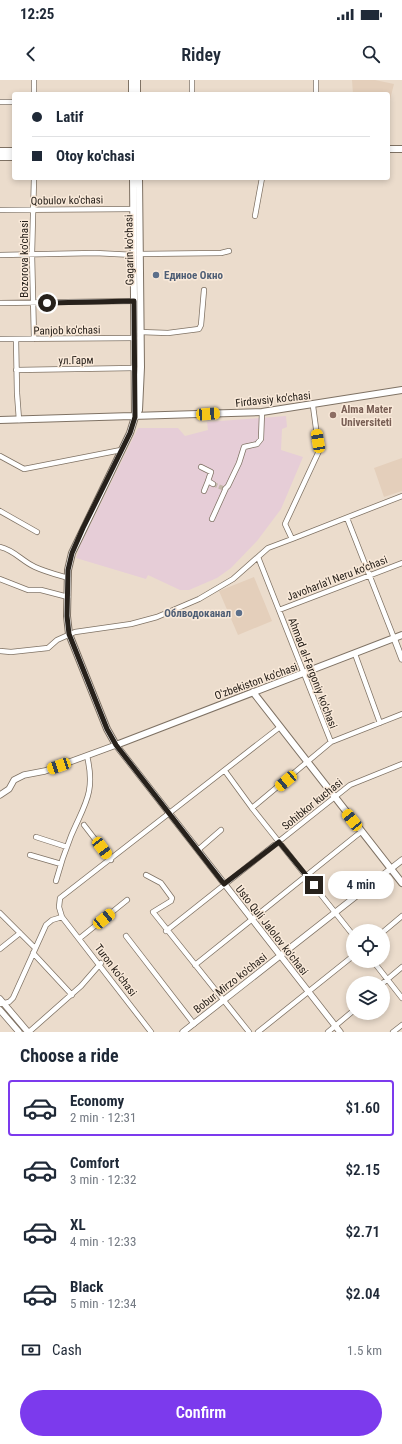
<!DOCTYPE html>
<html lang="en">
<head>
<meta charset="utf-8">
<style>
  :root { --surface:#fff; --page:#f2f2f3; --text:#1f2937; --muted:#747a83; --line:#e0e1e3; --accent:#7c3aed }
  body { margin:0; font-family:"Roboto Condensed",sans-serif; background:var(--page); color:var(--text); height:100vh; display:flex; flex-direction:column; font-size:15px; white-space:nowrap }
  * { box-sizing:border-box; margin:0 }
  p { font-size:13px; color:var(--muted) }
  .icon { flex:none; width:22px; height:22px; fill:none; stroke:currentColor; stroke-width:2; stroke-linecap:round; stroke-linejoin:round }
  .map { position:relative; height:952px; overflow:hidden }
  .details { display:flex; flex-direction:column; background:var(--surface); flex:1 }
  .details>* { flex:none }
  .hud { position:absolute; left:12px; top:12px; width:378px; height:88px; border-radius:4px; box-shadow:0 2px 6px #0003; display:grid; align-content:center; height:88px; padding:0 20px; background:var(--surface) }
  .tools { position:absolute; left:346px; top:844px; display:grid; gap:8px }
  .tools a { display:grid; place-items:center; width:44px; height:44px; border-radius:50%; background:var(--surface); box-shadow:0 2px 6px #0003; font-size:20px }
  .end { position:absolute; width:18px; height:18px; margin:-9px; border:5px solid #27211b; background:#fff; box-shadow:0 0 0 2px #fff }
  .from { border-radius:50% }
  .bubble { position:absolute; height:28px; border-radius:14px; background:var(--surface); box-shadow:0 2px 6px #0003; font-size:13px; font-weight:600; line-height:28px; text-align:center }
  .car { position:absolute; width:12px; height:24px; margin:-12px -6px; border-radius:5px; box-shadow:0 0 3px 1px #0007; background:linear-gradient(#f5c518 24%,#345 0 40%,#f5c518 0 76%,#345 0 86%,#f5c518 0) }
  .hud b { display:flex; align-items:center; gap:14px; height:38px; font-size:15px }
  .hud b+b { border-top:1px solid var(--line) }
  .hud i { width:10px; height:10px; background:var(--text) }
  ul { padding:0; list-style:none }
  li { display:flex; align-items:center; gap:12px; height:56px; margin:0 8px 6px; padding:0 12px; border:2px solid transparent; border-radius:4px }
  li div { flex:1 }
  li b { display:block; font-size:15px }
  li em { font-style:normal; font-weight:600 }
  li.current { border-color:var(--accent) }
  li>.icon { width:36px; height:36px; stroke-width:1.5 }
  h2 { padding:0 20px; font-size:18px; line-height:48px }
  .pay { display:flex; align-items:center; gap:10px; height:44px; padding:0 20px; font-size:15px }
  .pay p { margin-inline-start:auto }
  .primary-button { display:flex; gap:8px; margin-top:auto; padding:8px 20px }
  .primary-button a { flex:1; height:46px; border-radius:24px; background:var(--accent); color:#fff; font-size:16px; font-weight:600; line-height:46px; text-align:center }
  .status { display:flex; justify-content:space-between; align-items:center; height:28px; padding:0 20px; background:var(--surface); direction:ltr }
  .status svg { height:11px; fill:currentColor }
  header { display:flex; justify-content:space-between; align-items:center; height:52px; padding:0 20px; background:var(--surface); font-size:18px; font-weight:600 }
  .map>svg:first-child { display:block }
  .built { fill:#e4cfbb }
  .industrial { fill:#e6cdd7 }
  .lines { fill:none; stroke-linecap:round; stroke-linejoin:round }
  .minor-tunnel { stroke:#c4b7a9; stroke-width:4.5; stroke-dasharray:4.5 2; stroke-linecap:butt }
  .minor-casing { stroke:#7f7264; stroke-width:6 }
  .tertiary-casing { stroke:#7f7264; stroke-width:7 }
  .secondary-casing { stroke:#7f7264; stroke-width:8 }
  .minor { stroke:#fff; stroke-width:4.5 }
  .tertiary { stroke:#fff; stroke-width:5.5 }
  .secondary { stroke:#fff; stroke-width:6 }
  .route { stroke:#27211b; stroke-width:5 }
  .service-dot { fill:#5c6f8a; stroke:#f9e9d9; stroke-width:1.5 }
  .education-dot { fill:#8d6e63; stroke:#f9e9d9; stroke-width:1.5 }
  .labels { text-anchor:middle; stroke-width:3; stroke-linejoin:round; paint-order:stroke }
  .street-label { font-size:11px; fill:#27211b; stroke:#f9e9d9 }
  .service-label { font-size:11px; font-weight:bold; fill:#4e5e75; stroke:#f9e9d9; text-anchor:start }
  .education-label { font-size:11px; font-weight:bold; fill:#785e54; stroke:#f9e9d9; text-anchor:start }
</style>
</head>
<body>
<div class="status"><b>12:25</b><svg viewBox="0 0 49 12"><path d="M0 12V9h3v3zM5 12V6h3v6zM10 12V3h3v9zM15 12V0h3v12zM26 1h20v11H26zM47 4h2v5h-2z"/></svg></div>
<header><svg class="icon" aria-label="back" viewBox="0 0 24 24"><path d="M15 5l-7 7 7 7"/></svg>Ridey<svg class="icon" aria-label="search" viewBox="0 0 24 24"><circle cx="10" cy="10" r="6"/><path d="M15 15l6 6"/></svg></header>
<div class="map">
<svg width="402" height="952" viewBox="0 0 402 952">
  <rect width="100%" height="100%" fill="#ebdccc"/>
  <path class="built" d="M352 0H375L394 4 388 27V14H353Z
    M402 378V411L384 417 374 388Z
    M254 497 272 541 238 555 219 511Z"/>
  <path class="industrial" d="M286 336 287 347 282 349 281 370 303 377 281 429 257 461 231 488 217 498 189 510H180L148 495 146 499 76 478 80 466 138 348H178L185 356 208 350 207 342Z"/>
  <g class="lines">
    <path class="minor-tunnel" d="M213 404 225 409"/>
    <defs>
      <path id="minor" d="M34 14V0
        M192 14V0
        M316 14V0
        M0 22H14
        M34 98 32 174 34 259
        M0 130 134 129
        M255 136 262 98
        M139 174 221 173 229 171
        M0 175 95 173 134 175
        M0 223 134 221
        M140 252 168 253 199 249 201 245 204 210
        M0 259 135 258
        M16 259 17 313 19 340
        M16 290 135 288
        M0 376 24 389 121 370
        M201 387 211 392 208 401
        M225 409 228 406 239 383 244 367 257 364 261 359 262 332
        M204 411 208 401 213 404
        M0 431 37 452
        M347 438 394 558
        M212 439 226 408
        M292 459 402 416
        M0 467C14 470 22 481 35 487 46 492 58 495 68 498
        M258 477 331 662
        M0 499 28 510H41L68 517
        M279 530 402 483
        M0 571 11 572 48 568 57 560 75 552 131 544 157 537 199 519 233 499 268 468 292 459 285 444 319 371 313 326
        M355 574 380 643
        M225 691 252 728 353 855
        M252 728 331 662 402 634
        M84 745 111 780
        M36 757 67 767
        M198 770 221 750
        M30 775 61 784
        M146 795 161 803 172 818 171 821 153 832 249 952
        M56 801C60 786 65 771 71 756 84 725 96 713 87 676
        M0 833 35 868
        M166 851 350 705 402 684
        M383 852 402 836
        M126 856 194 944
        M80 858 127 820
        M0 869 20 853
        M33 873 72 915
        M373 881 402 918
        M195 885 362 751
        M383 903 402 887
        M0 924 9 922 13 918 46 845 52 840 62 837
        M29 952 81 906 101 883
        M151 952 62 837 59 827 60 818 280 647
        M258 952 353 876
        M328 952 353 931
        M393 952 402 945"/>
      <path id="tertiary" d="M394 558 402 579
        M0 715 9 709 14 700 24 695 45 691 116 665 340 952
        M0 919 28 952
        M0 930 19 952
        M183 952 402 780"/>
      <path id="secondary" d="M137 0V14
        M132 14V0
        M388 69H402
        M0 71H14
        M0 77H14
        M133 98 135 337 130 353 72 473 68 490 67 536 69 554 107 649 116 665 402 555
        M135 337 139 330 141 287 139 98
        M0 340 262 332 402 310
        M253 612 402 803"/>
    </defs>
    <use href="#minor" class="minor-casing"/>
    <use href="#tertiary" class="tertiary-casing"/>
    <use href="#secondary" class="secondary-casing"/>
    <use href="#minor" class="minor"/>
    <use href="#tertiary" class="tertiary"/>
    <use href="#secondary" class="secondary"/>
  </g>
  <g class="lines">
    <path class="route" d="M47 223 134 221 135 337 130 353 83 448 72 473 68 490 67 536 69 554 107 649 116 665 224 804 279 762 314 805"/>
  </g>
  <g class="service-dot">
    <circle cx="156" cy="195" r="4"/>
    <circle cx="239" cy="533" r="4"/>
  </g>
  <circle class="education-dot" cx="333" cy="335" r="4"/>
  <g class="labels">
    <g class="street-label">
      <text transform="translate(67 120) rotate(-1)" y="4">Qobulov ko'chasi</text>
      <text transform="translate(129 170) rotate(-91)" y="4">Gagarin ko'chasi</text>
      <text transform="translate(24 179) rotate(-90)" y="4">Bozorova ko'chasi</text>
      <text transform="translate(67 250) rotate(-1)" y="4">Panjob ko'chasi</text>
      <text transform="translate(76 280) rotate(-1)" y="4">ул.Гарм</text>
      <text transform="translate(273 319) rotate(-6)" y="4">Firdavsiy ko'chasi</text>
      <text transform="translate(337 498) rotate(-21)" y="4">Javoharla'l Neru ko'chasi</text>
      <text transform="translate(313 593) rotate(69)" y="4">Ahmad al-Fargoniy ko'chasi</text>
      <text transform="translate(256 601) rotate(-20)" y="4">O'zbekiston ko'chasi</text>
      <text transform="translate(312 724) rotate(-39)" y="4">Sohibkor kuchasi</text>
      <text transform="translate(272 850) rotate(52)" y="4">Usto Quli Jalolov ko'chasi</text>
      <text transform="translate(116 890) rotate(53)" y="4">Turon ko'chasi</text>
      <text transform="translate(230 903) rotate(-38)" y="4">Bobur Mirzo ko'chasi</text>
    </g>
    <g class="service-label">
      <text x="164" y="199">Единое Окно</text>
      <text x="231" y="537" text-anchor="end">Облводоканал</text>
    </g>
    <g class="education-label">
      <text x="341" y="333">Alma Mater<tspan x="341" dy="13">Universiteti</tspan></text>
    </g>
  </g>
</svg>
<div class="tools">
<a><svg class="icon" aria-label="locate" viewBox="0 0 24 24"><circle cx="12" cy="12" r="6"/><path d="M12 2v4M12 18v4M2 12h4M18 12h4"/></svg></a>
<a><svg class="icon" aria-label="layers" viewBox="0 0 24 24"><path d="M12 4l9 5-9 5-9-5zM3 14l9 5 9-5"/></svg></a>
</div>
<i class="end from" style="left:47px;top:223px"></i>
<i class="end" style="left:314px;top:805px"></i>
<div class="bubble" style="left:328px;top:791px;width:66px">4 min</div>
<i class="car" style="left:208px;top:334px;rotate:86deg"></i>
<i class="car" style="left:318px;top:361px;rotate:351deg"></i>
<i class="car" style="left:59px;top:686px;rotate:251deg"></i>
<i class="car" style="left:286px;top:701px;rotate:230deg"></i>
<i class="car" style="left:352px;top:740px;rotate:321deg"></i>
<i class="car" style="left:102px;top:768px;rotate:143deg"></i>
<i class="car" style="left:104px;top:839px;rotate:51deg"></i>
<div class="hud">
<b><i class="from"></i>Latif</b>
<b><i></i>Otoy ko'chasi</b>
</div>
</div>
<section class="details">
<h2>Choose a ride</h2>
<ul>
<li class="current"><svg class="icon" aria-label="car" viewBox="0 0 24 24"><path d="M5 17H2v-5l4-1 3-4h7l3 4 3 1v5h-3M9 17h6M6 11h13"/><circle cx="7" cy="17" r="2"/><circle cx="17" cy="17" r="2"/></svg><div><b>Economy</b><p>2 min · 12:31</p></div><em>$1.60</em></li>
<li><svg class="icon" aria-label="car" viewBox="0 0 24 24"><path d="M5 17H2v-5l4-1 3-4h7l3 4 3 1v5h-3M9 17h6M6 11h13"/><circle cx="7" cy="17" r="2"/><circle cx="17" cy="17" r="2"/></svg><div><b>Comfort</b><p>3 min · 12:32</p></div><em>$2.15</em></li>
<li><svg class="icon" aria-label="car" viewBox="0 0 24 24"><path d="M5 17H2v-5l4-1 3-4h7l3 4 3 1v5h-3M9 17h6M6 11h13"/><circle cx="7" cy="17" r="2"/><circle cx="17" cy="17" r="2"/></svg><div><b>XL</b><p>4 min · 12:33</p></div><em>$2.71</em></li>
<li><svg class="icon" aria-label="car" viewBox="0 0 24 24"><path d="M5 17H2v-5l4-1 3-4h7l3 4 3 1v5h-3M9 17h6M6 11h13"/><circle cx="7" cy="17" r="2"/><circle cx="17" cy="17" r="2"/></svg><div><b>Black</b><p>5 min · 12:34</p></div><em>$2.04</em></li>
</ul>
<div class="pay"><svg class="icon" aria-label="cash" viewBox="0 0 24 24"><path d="M3 7h18v10H3z"/><circle cx="12" cy="12" r="2"/></svg>Cash<p>1.5 km</p></div>
<div class="primary-button"><a>Confirm</a></div>
</section>
</body>
</html>
